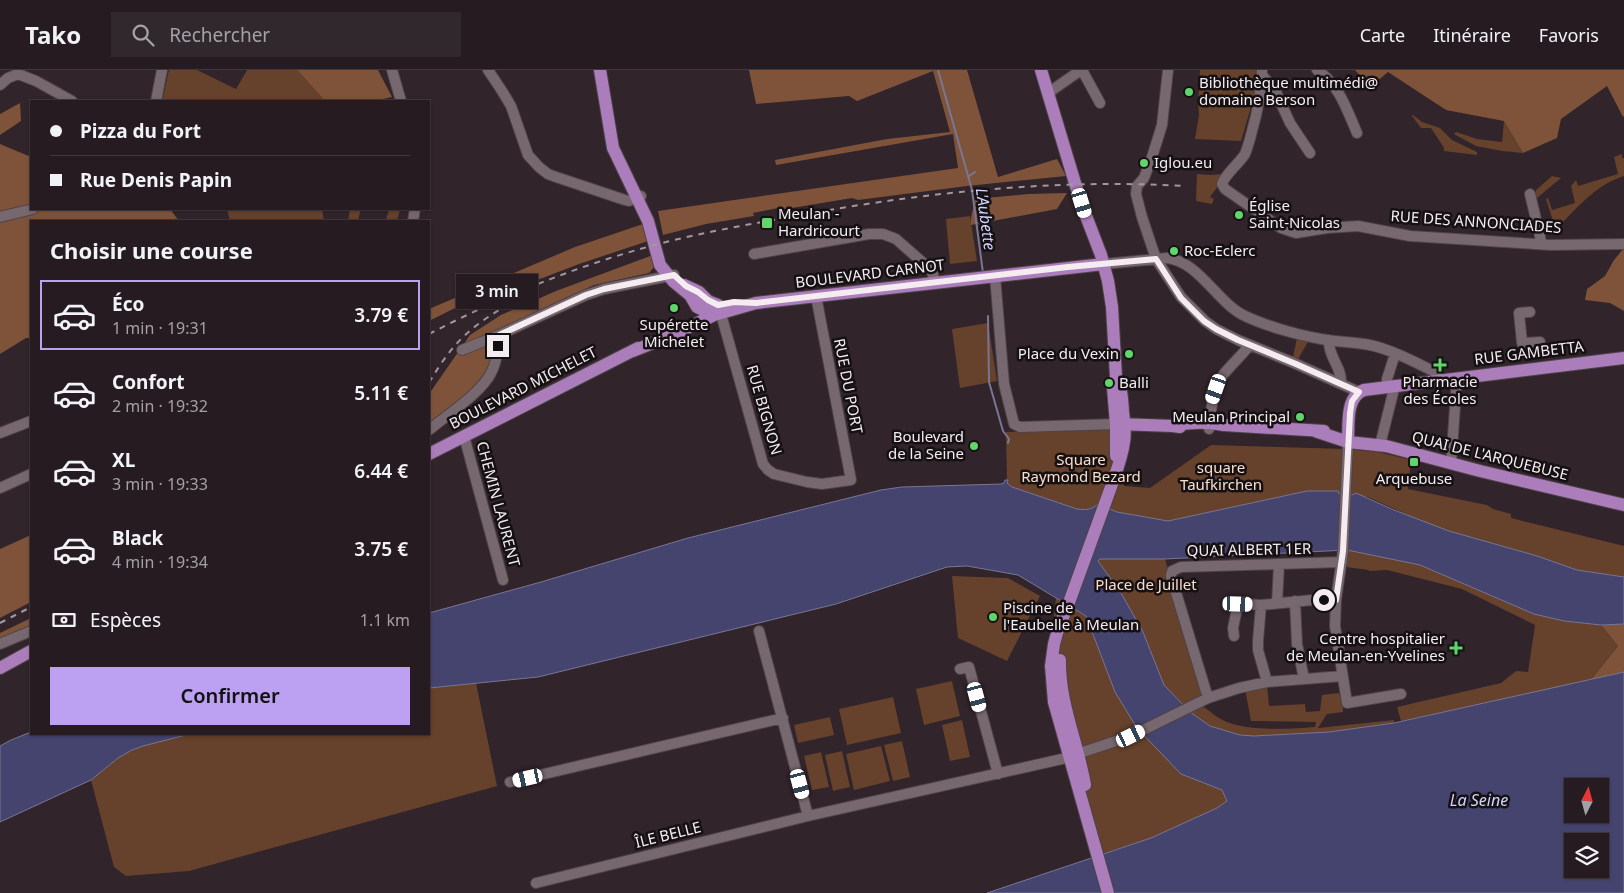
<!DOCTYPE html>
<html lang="fr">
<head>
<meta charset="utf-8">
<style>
  :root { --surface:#251b20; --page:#31282d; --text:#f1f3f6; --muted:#a3a1a5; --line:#42393e; --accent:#bca0f2 }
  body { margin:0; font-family:"Noto Sans",sans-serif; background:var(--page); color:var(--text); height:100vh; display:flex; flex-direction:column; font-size:19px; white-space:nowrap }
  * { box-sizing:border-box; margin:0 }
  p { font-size:16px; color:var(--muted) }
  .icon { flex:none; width:28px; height:28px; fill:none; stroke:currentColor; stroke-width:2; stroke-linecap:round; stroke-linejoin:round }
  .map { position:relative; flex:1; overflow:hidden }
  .details { position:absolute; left:30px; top:150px; width:400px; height:515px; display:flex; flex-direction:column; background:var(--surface); border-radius:0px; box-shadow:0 1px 4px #0004,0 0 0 1px var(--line) }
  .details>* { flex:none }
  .banner { position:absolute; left:30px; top:30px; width:400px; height:110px; border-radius:0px; box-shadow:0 1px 4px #0004,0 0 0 1px var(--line); display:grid; align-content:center; height:110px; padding:0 20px; background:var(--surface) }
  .needle { width:32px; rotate:6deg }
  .controls { position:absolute; left:1564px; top:708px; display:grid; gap:10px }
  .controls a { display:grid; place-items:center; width:45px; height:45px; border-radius:0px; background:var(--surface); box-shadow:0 1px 4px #0004,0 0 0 1px var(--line); font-size:25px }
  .end { position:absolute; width:22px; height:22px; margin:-11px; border:6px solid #f5ecf1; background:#111; box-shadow:0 0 0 2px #111 }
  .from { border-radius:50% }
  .bubble { position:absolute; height:35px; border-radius:0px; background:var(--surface); box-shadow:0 1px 4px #0004,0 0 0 1px var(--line); font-size:16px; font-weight:600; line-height:35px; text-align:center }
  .car { position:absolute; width:15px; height:30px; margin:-15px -8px; border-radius:6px; box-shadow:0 0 4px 1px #0007; background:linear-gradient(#fff 24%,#345 0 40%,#fff 0 76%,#345 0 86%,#fff 0) }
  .banner b { display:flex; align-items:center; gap:18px; height:48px; font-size:19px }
  .banner b+b { border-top:1px solid var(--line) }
  .banner i { width:12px; height:12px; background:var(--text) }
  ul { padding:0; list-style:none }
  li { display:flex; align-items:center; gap:15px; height:70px; margin:0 10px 8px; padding:0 10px; border:2px solid transparent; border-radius:0px }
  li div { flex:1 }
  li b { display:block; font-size:19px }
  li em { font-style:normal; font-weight:600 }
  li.selected { border-color:var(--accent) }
  li>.icon { width:45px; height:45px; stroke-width:1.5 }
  h2 { padding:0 20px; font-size:22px; line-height:60px }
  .pay { display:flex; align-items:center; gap:12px; height:55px; padding:0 20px; font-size:19px }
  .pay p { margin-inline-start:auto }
  .primary-button { display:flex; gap:10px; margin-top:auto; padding:10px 20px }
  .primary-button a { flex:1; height:58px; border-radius:0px; background:var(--accent); color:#111; font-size:20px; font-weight:600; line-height:58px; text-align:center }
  header { display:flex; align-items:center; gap:30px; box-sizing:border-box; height:70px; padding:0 25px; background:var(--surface); border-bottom:1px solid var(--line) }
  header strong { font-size:24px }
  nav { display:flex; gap:28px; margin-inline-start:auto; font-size:18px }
  .search { width:350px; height:45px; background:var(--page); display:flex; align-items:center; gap:12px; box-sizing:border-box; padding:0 18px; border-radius:0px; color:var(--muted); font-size:19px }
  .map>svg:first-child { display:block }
  .green { fill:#66412b }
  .forest { fill:#7e533a }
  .water { fill:#44446e; stroke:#797695; fill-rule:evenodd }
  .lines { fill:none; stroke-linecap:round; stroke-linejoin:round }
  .stream { stroke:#797695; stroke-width:2 }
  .minor-casing { stroke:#4e4348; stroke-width:12 }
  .major-casing { stroke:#4e4348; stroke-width:14 }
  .minor { stroke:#77686f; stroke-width:10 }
  .major { stroke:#ac7dbb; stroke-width:12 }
  .rail { stroke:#a2979d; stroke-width:2; stroke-dasharray:6 6; stroke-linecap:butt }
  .route { stroke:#f5ecf1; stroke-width:6 }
  .poi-dot { fill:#5fd56b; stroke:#151012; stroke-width:2 }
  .labels { text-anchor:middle; stroke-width:5; stroke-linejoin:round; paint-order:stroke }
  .poi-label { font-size:15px; fill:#f5ecf1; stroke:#151012; text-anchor:start }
  .street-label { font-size:15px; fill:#f5ecf1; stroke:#151012 }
  .park-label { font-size:15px; fill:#fbddcc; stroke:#151012 }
  .water-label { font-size:16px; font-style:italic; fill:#d1d3ff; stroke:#151012 }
</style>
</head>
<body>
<header>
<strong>Tako</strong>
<div class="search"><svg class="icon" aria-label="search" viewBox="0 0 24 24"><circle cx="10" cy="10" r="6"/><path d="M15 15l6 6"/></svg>Rechercher</div>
<nav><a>Carte</a><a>Itinéraire</a><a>Favoris</a></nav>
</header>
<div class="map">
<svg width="1624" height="823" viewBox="0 0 1624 823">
  <rect width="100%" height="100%" fill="#31242b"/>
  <path class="green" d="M169 0H197L236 19 247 0H297L325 31H162Z
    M1200 0H1256L1254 27 1241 71 1195 69 1199 45 1198 33Z
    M1413 45 1422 52 1440 58 1452 70 1477 82V85L1444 81V78L1431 58H1421L1412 46Z
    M1504 51 1523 83 1502 81 1476 76 1454 64 1456 62 1477 69 1502 72Z
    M1622 84V88H1624V106C1597 114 1578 137 1559 156L1555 157 1546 129 1548 128 1552 140 1575 133 1571 116 1576 110 1578 116 1618 104 1614 87Z
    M1197 104 1211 105 1222 104 1221 112 1210 127 1214 129 1212 134 1196 131Z
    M1552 106 1561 108 1537 128 1535 127 1536 120Z
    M227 139H322L324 151H230Z
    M350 139H358L360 142 358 151H348Z
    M389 139H400L397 151H388L386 150Z
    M970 146 977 191 950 194 946 149Z
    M988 253 997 311 960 318 952 259Z
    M1297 268 1308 272 1298 289 1293 287Z
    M1122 359 1124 416 1150 418 1211 375 1345 379 1378 382 1411 390 1408 419 1487 435 1493 439 1511 444V448L1624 476V507L1577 500 1537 486 1449 461 1421 451 1368 427 1338 424V421H1307L1168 451 1117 442 1098 434C1091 440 1086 440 1077 439L1012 417 1007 413 1006 362Z
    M1347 480 1420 495 1534 544 1564 551 1601 555 1618 576 1590 611 1401 651 1397 637 1501 613 1516 601 1528 602 1535 555 1462 519 1387 500 1370 501C1365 498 1354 499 1347 497L1345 492Z
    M1100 489H1165L1203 622 1199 628 1184 636 1164 615 1143 562 1099 492 1098 490Z
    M952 506 1008 508 1040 526 1007 591 958 568Z
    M1056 528 1086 546 1115 622 1181 704 1222 720 1227 731 1217 738 1151 768 1092 787 1057 668 1047 604Z
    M952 611 960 646 924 655 916 619Z
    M476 613 497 716 189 801 126 806 114 797 91 710 118 688 132 680 142 676 190 664H429V618Z
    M1267 614 1269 636 1305 634 1306 642 1320 641 1322 625 1339 623 1343 633V642L1327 644 1318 658 1394 650V653L1329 662 1254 666 1240 665 1210 656 1190 642 1204 637C1212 643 1220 650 1230 653 1252 661 1291 659 1315 657L1316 652 1251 651 1245 619Z
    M893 627 901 663 847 675 839 639Z
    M830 647 834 665 798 673 794 655Z
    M962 650 970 687 950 691 942 655Z
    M902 671 910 707 893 711 884 675Z
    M881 676 890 711 854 720 846 684Z
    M842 681 850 717 833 721 825 685Z
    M821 682 829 717 812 720 804 686Z"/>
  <path class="forest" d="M297 0H378L392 27 374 31H325Z
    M749 0H967L998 107 1057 89 1066 106 967 116 858 130 852 128 786 139 778 138 753 143 754 146 706 154 663 165 658 141 958 98 953 64 776 95 775 90 887 69 950 62 933 1 857 31 849 26 756 34Z
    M1355 0H1624V46L1623 47 1607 16 1561 49 1557 68 1523 83 1504 51 1446 40 1388 2 1370 17Z
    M20 33 21 51 0 65V44Z
    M0 74 31 87V139H170L179 151H31V268H26L0 284Z
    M1067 123 1057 139 971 155C970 145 974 139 975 129L1028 124Z
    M643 154 648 171 579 194 496 226H479L429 251V239L575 177Z
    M1624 178V241L1610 233 1585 230 1587 219 1605 206 1614 190Z
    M653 185 655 196 649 203 594 215 488 264 492 285 486 307 429 356V324L470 265 501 245 556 221Z
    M31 465V532L0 548V479Z
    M31 548V556L0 569V563Z
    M1624 554V602L1590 611 1618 576 1601 555Z"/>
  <path class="water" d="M1005 410H1008L1007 413 1012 417 1077 439C1086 440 1091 440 1098 434L1117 442 1168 451 1307 421H1338L1339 424 1352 425 1356 423 1394 440 1449 461 1537 486 1577 500 1624 507V554L1601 555 1564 551 1534 544 1420 495 1347 480 1165 489H1100L1098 491 1121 523 1143 562 1164 615 1190 642 1210 656 1240 665 1254 666 1329 662 1394 653 1624 602V823H987L1151 768 1217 738 1227 731 1222 720 1181 704 1137 658 1115 622 1086 546 1018 505 967 496 947 497 836 534 538 607 429 618V543L541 512 688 468 881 420 902 417 1001 414 1004 413ZM1572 716H1600V744H1572ZM1572 771H1600V799H1572Z
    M31 662V664H190L143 676 132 680 118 688 91 710 0 752V676L11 670Z"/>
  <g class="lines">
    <path class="stream" d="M938 0 972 120 983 203
      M969 106 975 102
      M988 246 989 312 1003 361 1009 369 1008 373"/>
    <defs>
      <path id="minor" d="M392 0 401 31
        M488 0 502 21 511 36 528 85 539 97 548 104 556 107 625 130 629 131 641 126
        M1082 0 1100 33
        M1168 0 1162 55 1152 87 1144 108 1137 116 1136 124 1142 147 1156 189 1181 227 1205 251 1216 259 1238 270 1294 293 1359 322
        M1262 0C1261 21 1258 41 1252 61 1250 69 1248 77 1245 84 1238 95 1225 104 1222 114L1225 119 1281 158 1296 163 1327 158 1358 156 1410 166 1520 173 1550 175 1624 174
        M1317 0C1339 14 1347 40 1357 63
        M1262 5 1275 20 1290 53 1310 83
        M0 15 8 8 18 4 36 11 72 31
        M1048 23 1081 0
        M156 31 162 0
        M1530 124 1540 166 1541 174
        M0 147 33 139
        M413 151 415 139
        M754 184 869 164H883L896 169 929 198 933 204 934 213
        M1104 194 1167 188C1200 192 1216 232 1245 246 1266 256 1298 265 1321 269 1337 272 1354 272 1370 275 1392 280 1413 291 1433 301L1437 304 1438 310
        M995 206 1004 314 1014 354 1020 357 1116 354
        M719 237 763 394 768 400 774 404 807 412 822 414 851 410 816 226
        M1530 242 1519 243 1522 273 1540 272
        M1329 270C1328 287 1342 297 1341 313
        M462 280 499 265 586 225 604 219 674 205
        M1387 316V309L1395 284
        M1209 359C1211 341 1212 320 1223 305 1231 295 1241 286 1250 275
        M429 360C447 345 481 323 491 303 497 292 498 278 499 265
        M0 363 31 351
        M464 366 503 510
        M1348 372 1343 481 1336 530 1335 556 1347 633 1401 624
        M1380 375 1395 315
        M1451 394 1457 308
        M0 418 31 404
        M1295 531 1297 574 1304 609
        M1230 533 1261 535 1313 530H1336
        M1277 533 1279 494
        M1261 535 1258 571V580L1267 612
        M759 561 808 746
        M1234 566 1233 558 1238 534
        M0 574 31 561
        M960 599 969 597 998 704
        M1208 628 1171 506 1172 501 1181 497 1342 492
        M510 712 783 648
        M536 813 808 746 1062 689 1131 666 1208 628 1239 618 1267 612 1343 606"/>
      <path id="major" d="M600 0 613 78 648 151 660 195 673 211 690 225 697 237 714 245
        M1041 0 1081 133 1101 185 1108 211 1112 237 1116 307 1113 318 1116 354V386
        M684 215 699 222 708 231 718 235
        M633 281 673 265 714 245 756 233 1104 194
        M1118 354 1173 356 1180 357
        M1173 356C1190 352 1207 352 1224 355L1324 361
        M1315 361 1348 372 1386 376 1480 401 1624 435
        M1348 372C1349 355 1345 327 1364 320L1624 288
        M429 384 638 278
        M1060 590C1059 633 1078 673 1085 715
        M0 598 31 581
        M1108 823 1054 632 1051 596 1054 574 1059 556 1067 538 1111 417C1116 402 1122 388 1124 372 1126 362 1124 351 1123 341 1122 328 1122 319 1116 307"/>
    </defs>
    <use href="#minor" class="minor-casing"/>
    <use href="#major" class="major-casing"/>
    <use href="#minor" class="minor"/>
    <use href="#major" class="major"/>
    <path class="rail" d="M429 264C504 225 584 193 666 172 714 160 763 152 812 143 936 121 1060 109 1186 116
      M429 313C455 268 475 253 520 228
      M0 553 31 537"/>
  </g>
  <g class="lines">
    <path class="route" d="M498 276 499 265 586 225 604 219 674 205 686 216 698 222 708 230 718 235 734 232 756 233 1068 197 1156 189 1181 228 1204 251 1216 259 1238 270 1296 294 1359 322 1352 331 1350 343 1343 481 1336 530H1324"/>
  </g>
  <g class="poi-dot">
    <circle cx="1189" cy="22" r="5"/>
    <circle cx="1144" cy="93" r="5"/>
    <circle cx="1239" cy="145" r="5"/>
    <rect x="761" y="147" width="12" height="12" rx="2.5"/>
    <circle cx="1174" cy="181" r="5"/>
    <circle cx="674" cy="238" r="5"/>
    <circle cx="1129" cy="284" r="5"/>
    <path d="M1437.5 287.5h5v5h5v5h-5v5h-5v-5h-5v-5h5z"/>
    <circle cx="1109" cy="313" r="5"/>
    <circle cx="1300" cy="347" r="5"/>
    <circle cx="974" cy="376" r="5"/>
    <rect x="1409" y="387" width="10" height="10" rx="2.5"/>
    <circle cx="993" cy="547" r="5"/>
    <path d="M1453.5 570.5h5v5h5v5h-5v5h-5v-5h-5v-5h5z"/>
  </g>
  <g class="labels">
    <g class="poi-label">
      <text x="1199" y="18">Bibliothèque multimédi@<tspan x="1199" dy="17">domaine Berson</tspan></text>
      <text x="1154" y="98">Iglou.eu</text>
      <text x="1249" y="141">Église<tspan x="1249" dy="17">Saint-Nicolas</tspan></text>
      <text x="778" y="149">Meulan -<tspan x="778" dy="17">Hardricourt</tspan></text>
      <text x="1184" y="186">Roc-Eclerc</text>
      <text x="674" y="260" text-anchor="middle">Supérette<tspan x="674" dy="17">Michelet</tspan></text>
      <text x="1119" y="289" text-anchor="end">Place du Vexin</text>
      <text x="1440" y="317" text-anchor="middle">Pharmacie<tspan x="1440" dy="17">des Écoles</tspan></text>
      <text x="1119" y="318">Balli</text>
      <text x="1290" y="352" text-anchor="end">Meulan Principal</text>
      <text x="964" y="372" text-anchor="end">Boulevard<tspan x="964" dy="17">de la Seine</tspan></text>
      <text x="1414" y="414" text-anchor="middle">Arquebuse</text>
      <text x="1003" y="543">Piscine de<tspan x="1003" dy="17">l'Eaubelle à Meulan</tspan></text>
      <text x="1445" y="574" text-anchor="end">Centre hospitalier<tspan x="1445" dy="17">de Meulan-en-Yvelines</tspan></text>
    </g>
    <g class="street-label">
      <text transform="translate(1476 152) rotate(4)" y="5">RUE DES ANNONCIADES</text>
      <text transform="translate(870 204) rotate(-7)" y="5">BOULEVARD CARNOT</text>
      <text transform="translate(1529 283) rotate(-7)" y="5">RUE GAMBETTA</text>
      <text transform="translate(848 316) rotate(79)" y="5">RUE DU PORT</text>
      <text transform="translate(523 318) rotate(-27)" y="5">BOULEVARD MICHELET</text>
      <text transform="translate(764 340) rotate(74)" y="5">RUE BIGNON</text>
      <text transform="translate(1490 386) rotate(14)" y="5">QUAI DE L'ARQUEBUSE</text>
      <text transform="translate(498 434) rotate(75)" y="5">CHEMIN LAURENT</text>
      <text transform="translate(1249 480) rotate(-1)" y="5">QUAI ALBERT 1ER</text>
      <text transform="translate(668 765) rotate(-14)" y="5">ÎLE BELLE</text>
    </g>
    <g class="park-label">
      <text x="1081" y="395">Square<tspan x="1081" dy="17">Raymond Bezard</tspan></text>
      <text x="1221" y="403">square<tspan x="1221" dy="17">Taufkirchen</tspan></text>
      <text x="1146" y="520">Place de Juillet</text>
    </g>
    <g class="water-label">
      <text transform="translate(986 149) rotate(82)" y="6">L'Aubette</text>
      <text x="1479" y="736">La Seine</text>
    </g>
  </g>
</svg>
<div class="controls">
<a><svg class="needle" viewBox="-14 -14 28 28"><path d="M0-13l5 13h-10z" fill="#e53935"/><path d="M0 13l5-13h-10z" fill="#a3a1a5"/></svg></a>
<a><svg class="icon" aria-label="layers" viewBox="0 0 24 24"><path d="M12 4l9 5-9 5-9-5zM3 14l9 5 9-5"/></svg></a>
</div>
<i class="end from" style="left:1324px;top:530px"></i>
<i class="end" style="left:498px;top:276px"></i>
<div class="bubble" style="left:456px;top:204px;width:82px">3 min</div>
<i class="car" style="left:1082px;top:133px;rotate:163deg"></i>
<i class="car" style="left:1216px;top:319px;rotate:199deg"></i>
<i class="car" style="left:1238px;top:534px;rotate:92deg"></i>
<i class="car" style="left:977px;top:627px;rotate:165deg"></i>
<i class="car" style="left:1131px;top:666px;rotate:64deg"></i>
<i class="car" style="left:528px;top:708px;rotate:257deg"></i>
<i class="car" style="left:800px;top:714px;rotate:165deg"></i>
<div class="banner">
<b><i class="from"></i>Pizza du Fort</b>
<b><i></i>Rue Denis Papin</b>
</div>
<section class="details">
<h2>Choisir une course</h2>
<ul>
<li class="selected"><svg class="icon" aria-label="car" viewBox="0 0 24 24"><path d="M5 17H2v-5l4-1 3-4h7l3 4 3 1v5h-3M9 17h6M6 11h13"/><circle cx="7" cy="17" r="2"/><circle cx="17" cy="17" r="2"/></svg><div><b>Éco</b><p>1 min · 19:31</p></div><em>3.79 €</em></li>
<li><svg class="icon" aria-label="car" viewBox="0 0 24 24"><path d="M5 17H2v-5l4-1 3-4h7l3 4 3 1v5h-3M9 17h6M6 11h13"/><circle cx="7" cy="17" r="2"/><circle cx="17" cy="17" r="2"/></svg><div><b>Confort</b><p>2 min · 19:32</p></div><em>5.11 €</em></li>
<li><svg class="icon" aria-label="car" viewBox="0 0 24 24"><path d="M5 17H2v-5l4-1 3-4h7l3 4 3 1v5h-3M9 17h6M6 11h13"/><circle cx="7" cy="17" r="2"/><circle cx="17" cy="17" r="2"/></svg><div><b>XL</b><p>3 min · 19:33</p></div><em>6.44 €</em></li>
<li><svg class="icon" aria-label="car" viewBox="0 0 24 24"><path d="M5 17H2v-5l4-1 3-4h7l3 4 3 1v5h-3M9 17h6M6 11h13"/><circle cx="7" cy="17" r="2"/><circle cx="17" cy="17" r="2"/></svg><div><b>Black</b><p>4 min · 19:34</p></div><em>3.75 €</em></li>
</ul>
<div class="pay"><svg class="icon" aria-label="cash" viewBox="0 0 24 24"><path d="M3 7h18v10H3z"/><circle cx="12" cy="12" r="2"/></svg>Espèces<p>1.1 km</p></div>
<div class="primary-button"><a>Confirmer</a></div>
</section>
</div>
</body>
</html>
